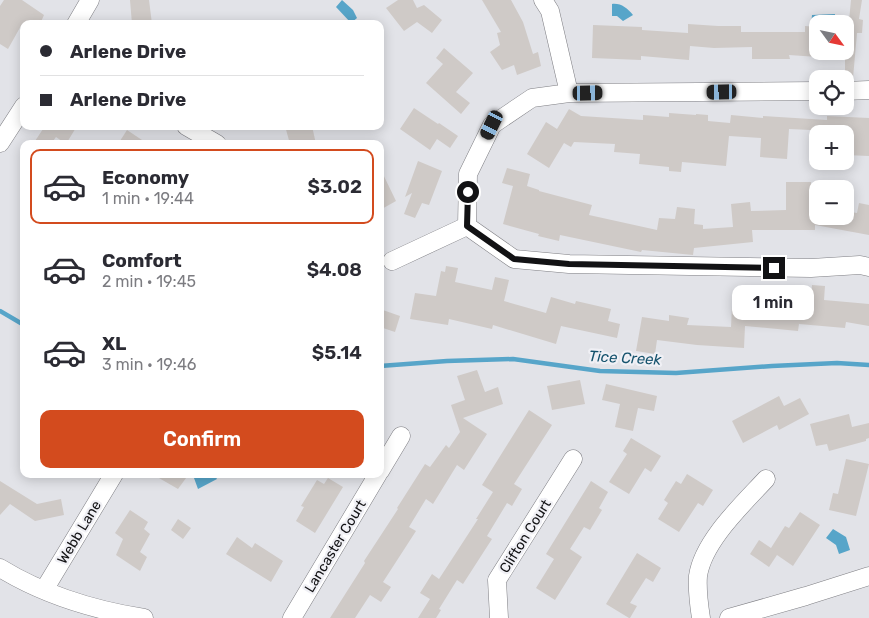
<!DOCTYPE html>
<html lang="en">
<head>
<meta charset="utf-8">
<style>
  :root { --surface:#fff; --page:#f7f7f7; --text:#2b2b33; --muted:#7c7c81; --line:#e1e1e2; --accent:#d34b1e }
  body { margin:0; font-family:Rubik,sans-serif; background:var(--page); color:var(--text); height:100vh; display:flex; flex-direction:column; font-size:19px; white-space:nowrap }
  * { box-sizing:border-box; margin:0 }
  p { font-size:16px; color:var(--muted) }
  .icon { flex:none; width:28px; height:28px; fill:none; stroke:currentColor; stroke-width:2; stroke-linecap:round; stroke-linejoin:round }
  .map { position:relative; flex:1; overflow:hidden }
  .side { position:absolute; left:20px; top:140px; width:364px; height:338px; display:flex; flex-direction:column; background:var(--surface); border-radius:10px; box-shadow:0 2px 12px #0003 }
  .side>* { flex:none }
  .top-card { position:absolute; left:20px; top:20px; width:364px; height:110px; border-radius:10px; box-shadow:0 2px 12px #0003; display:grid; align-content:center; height:110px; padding:0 20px; background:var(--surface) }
  .needle { width:32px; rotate:123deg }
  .buttons { position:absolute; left:809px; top:15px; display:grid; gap:10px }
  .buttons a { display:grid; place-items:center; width:45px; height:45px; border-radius:10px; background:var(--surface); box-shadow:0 2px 12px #0003; font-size:25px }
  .end { position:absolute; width:22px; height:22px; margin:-11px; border:6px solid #121214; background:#fff; box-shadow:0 0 0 2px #fff }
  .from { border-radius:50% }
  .bubble { position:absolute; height:35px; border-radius:10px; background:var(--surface); box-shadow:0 2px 12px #0003; font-size:16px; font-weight:600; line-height:35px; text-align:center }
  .car { position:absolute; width:15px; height:30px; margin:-15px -8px; border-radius:6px; box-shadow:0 0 4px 1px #0007; background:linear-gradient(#222 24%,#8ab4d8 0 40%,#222 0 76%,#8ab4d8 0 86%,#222 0) }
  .top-card b { display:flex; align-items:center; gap:18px; height:48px; font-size:19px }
  .top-card b+b { border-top:1px solid var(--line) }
  .top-card i { width:12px; height:12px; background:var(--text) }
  ul { padding:9px 0 0; list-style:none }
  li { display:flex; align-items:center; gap:15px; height:75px; margin:0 10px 8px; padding:0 10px; border:2px solid transparent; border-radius:10px }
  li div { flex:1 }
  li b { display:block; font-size:19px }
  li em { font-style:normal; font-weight:600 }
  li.selected { border-color:var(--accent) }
  li>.icon { width:45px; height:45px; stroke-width:1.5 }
  .button { display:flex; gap:10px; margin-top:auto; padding:10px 20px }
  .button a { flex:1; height:58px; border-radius:10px; background:var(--accent); color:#fff; font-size:20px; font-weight:600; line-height:58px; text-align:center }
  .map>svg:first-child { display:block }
  .water { fill:#57a5c9 }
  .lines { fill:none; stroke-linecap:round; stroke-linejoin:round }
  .stream { stroke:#57a5c9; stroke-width:4.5 }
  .building { fill:#cfcac7 }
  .minor-casing { stroke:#7e7e83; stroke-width:19 }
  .minor { stroke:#fff; stroke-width:18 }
  .route { stroke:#121214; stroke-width:6 }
  .labels { text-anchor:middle; stroke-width:4.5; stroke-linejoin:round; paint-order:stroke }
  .street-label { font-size:14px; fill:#121214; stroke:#f0f0f5 }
  .water-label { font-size:15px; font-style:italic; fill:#16536d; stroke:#f0f0f5 }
</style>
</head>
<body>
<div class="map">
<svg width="869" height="618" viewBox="0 0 869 618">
  <rect width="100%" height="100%" fill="#e2e3e8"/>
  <path class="water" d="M342 0 353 10 357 18 351 23 336 7Z
    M612 4C621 3 627 8 633 15L623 21 617 16H612Z
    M835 14 834 24 811 25 812 15Z
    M206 474H214L217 479 198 489 194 478Z
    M833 529 846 537 850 550 839 554 836 545 826 538Z"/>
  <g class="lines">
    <path class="stream" d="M0 311 24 325
      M380 366 447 361 513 359 600 371 676 373 772 366 837 363 869 365"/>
  </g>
  <path class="building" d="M4 0H22L44 15 40 24H22L8 49 0 44V6Z
    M130 0H149L152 24H132Z
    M398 0H413L417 8 424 5 442 20 432 33 417 22 404 31 386 8Z
    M482 0H511L523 22 533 54 538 52 541 66 517 75 514 65 502 70 490 52 500 45 497 33 501 32Z
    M851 0H862L859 19 863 20 862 33H857L853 78 845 77V31H848Z
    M688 24 718 26H741V32H805V26L818 27V57L789 55 790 59H752V47L714 48 690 46 689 60 641 56V60L592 58 593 25 642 27V30L688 33Z
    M444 48 473 73 456 92 470 103 461 114 426 83 443 64 436 58Z
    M414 108 438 124 439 123 458 136 450 148 437 139 430 150 400 129Z
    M569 109 581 116 643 120V115L669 117V113L696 115V114L708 115V121L730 123 731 115 763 118V116L827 120V116L869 118V156L845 155V134H811V130L789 129 787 159 760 157 761 138 729 136 726 166 682 162 681 172 669 171V167L639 164 640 154 614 152 615 144 574 142 571 147 564 143 549 168 527 154 546 122 557 129Z
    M39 126H77L66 144 56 137 51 144H33L43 129Z
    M285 126H312L316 144H290Z
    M127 130 148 144H118Z
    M418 161 442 171 429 205 422 203 415 218 404 214 412 193 405 197Z
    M380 168 396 201 380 210Z
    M507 168 530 174 527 186 539 190V191L592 205 589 215 657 230 659 218 675 219 677 207 695 209 694 224 703 225V229L733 227 731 204 750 202 751 211 786 210V182H811V201H815V216H845V211L857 213 859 203 869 205V235L815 225V230H752L753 242 694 248 693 255 642 250 641 252 560 235 559 241 538 236 539 234 503 224 513 186 502 183Z
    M446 266 458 268 455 282 492 290 495 277 509 280 504 301 546 313 551 297 575 304 576 301 611 309 608 321 620 324 617 338 561 326 556 344 493 325 492 329 449 319 448 325 410 319 415 293 436 296 441 271 445 272Z
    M812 285 825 286 824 300 869 304V326L846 322 845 328 799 324 798 331 745 326 744 348 697 345 657 340 655 354 636 351 642 317 669 321V315L689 318 687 325 731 327 732 306 757 308 758 302 786 304V298L811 299Z
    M380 309 400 316 395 332 380 327Z
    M477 370 485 392 498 387 503 404 463 418 487 434 464 470 457 465 433 504 426 499 409 527 416 531 383 582 391 587 381 602 370 595 355 618H330L365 563 364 561 398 509 397 508 425 464 430 467 446 445 449 448 460 432 451 405 465 400 457 376Z
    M580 380 585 404 552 410 547 386Z
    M606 384 657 396 654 411 638 408 633 431 615 427 620 404 602 400Z
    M779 396 784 406 800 398 809 414 779 430 777 425 743 443 732 421Z
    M529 410 552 425 514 484 522 489 512 506 507 503 487 536 492 539 463 584 457 580 439 609 441 610 436 618H418L430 599 420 593 432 574 439 579 478 519H476L493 492 482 485Z
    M849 414 852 427 869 423V438L866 439V441L829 451 827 444 816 446 810 424Z
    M631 438 661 456 651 472 645 468 629 494 609 482 627 454 623 451Z
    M846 459 869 464 856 516 829 510 833 493 838 494Z
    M152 474H189L178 489Z
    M687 474 713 490 703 506 698 503 679 532 658 519 668 503 664 500 676 481 681 484Z
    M328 478 343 487 315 533 296 521 304 507 301 506 317 480 324 484Z
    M0 481 37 504 61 499 64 515 35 521 10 504 0 515Z
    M591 481 608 492 599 508 602 510 590 530 584 527 570 549 582 557 555 600 536 588 554 559 546 554Z
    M130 510 148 522 144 529 150 534 140 552 147 557 140 571 116 555 123 539 115 533Z
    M800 512 820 525 793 566 777 555 769 567 750 554 759 540 771 548 785 526 789 528Z
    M178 519 191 528 183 539 171 530Z
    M237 537 252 548 255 543 283 561 271 582 226 554Z
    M637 553 661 568 653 582 646 578 630 603 637 606 630 618H629L606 604Z"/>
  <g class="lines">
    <defs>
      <path id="minor" d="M543 0 550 11 569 93
        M76 24 90 0
        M845 91 869 90
        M186 126 217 144
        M0 143 24 106
        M467 226 468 174 492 125 532 98 569 93 818 91
        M467 226 514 259 569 264 811 268 860 265 869 267
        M392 261 467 226
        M380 471 401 436
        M0 568C44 595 94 610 144 618
        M44 590 114 474
        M292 618 378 474
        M499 618 497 580 573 459
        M701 618C699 605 697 589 698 576 703 541 743 504 766 479
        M729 618 806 596 869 576"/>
    </defs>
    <use href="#minor" class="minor-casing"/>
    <use href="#minor" class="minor"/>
  </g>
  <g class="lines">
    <path class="route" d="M468 192 467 226 514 259 569 264 774 268"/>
  </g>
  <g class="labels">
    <g class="street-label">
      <text transform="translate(79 532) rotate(-59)" y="5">Webb Lane</text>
      <text transform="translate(525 536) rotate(-58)" y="5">Clifton Court</text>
      <text transform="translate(335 546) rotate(-59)" y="5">Lancaster Court</text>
    </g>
    <g class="water-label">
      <text transform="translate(625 358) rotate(3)" y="5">Tice Creek</text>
    </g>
  </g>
</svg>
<div class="buttons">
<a><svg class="needle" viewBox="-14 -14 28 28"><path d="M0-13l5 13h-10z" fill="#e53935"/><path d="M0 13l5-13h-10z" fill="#7c7c81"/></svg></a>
<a><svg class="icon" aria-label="locate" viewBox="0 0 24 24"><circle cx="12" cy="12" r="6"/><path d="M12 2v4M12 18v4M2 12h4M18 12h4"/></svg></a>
<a>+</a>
<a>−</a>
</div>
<i class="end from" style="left:468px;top:192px"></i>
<i class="end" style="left:774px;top:268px"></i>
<div class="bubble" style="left:732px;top:285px;width:82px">1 min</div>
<i class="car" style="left:722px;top:92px;rotate:269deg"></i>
<i class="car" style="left:588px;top:93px;rotate:89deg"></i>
<i class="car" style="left:492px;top:125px;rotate:206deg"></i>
<div class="top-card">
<b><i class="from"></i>Arlene Drive</b>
<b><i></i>Arlene Drive</b>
</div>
<section class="side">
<ul>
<li class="selected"><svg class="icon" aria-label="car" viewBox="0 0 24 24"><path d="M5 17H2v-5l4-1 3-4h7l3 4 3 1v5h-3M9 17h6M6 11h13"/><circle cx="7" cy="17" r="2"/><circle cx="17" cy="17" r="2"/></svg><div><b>Economy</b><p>1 min · 19:44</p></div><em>$3.02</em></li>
<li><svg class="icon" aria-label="car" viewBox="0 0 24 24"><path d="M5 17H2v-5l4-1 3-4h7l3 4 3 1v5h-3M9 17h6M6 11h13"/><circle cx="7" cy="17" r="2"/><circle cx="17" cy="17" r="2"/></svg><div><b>Comfort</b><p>2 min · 19:45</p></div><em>$4.08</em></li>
<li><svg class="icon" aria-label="car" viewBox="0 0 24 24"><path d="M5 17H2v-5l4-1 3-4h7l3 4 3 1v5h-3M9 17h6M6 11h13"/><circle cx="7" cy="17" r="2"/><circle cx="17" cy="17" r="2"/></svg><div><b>XL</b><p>3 min · 19:46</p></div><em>$5.14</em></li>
</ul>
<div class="button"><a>Confirm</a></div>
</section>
</div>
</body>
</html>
